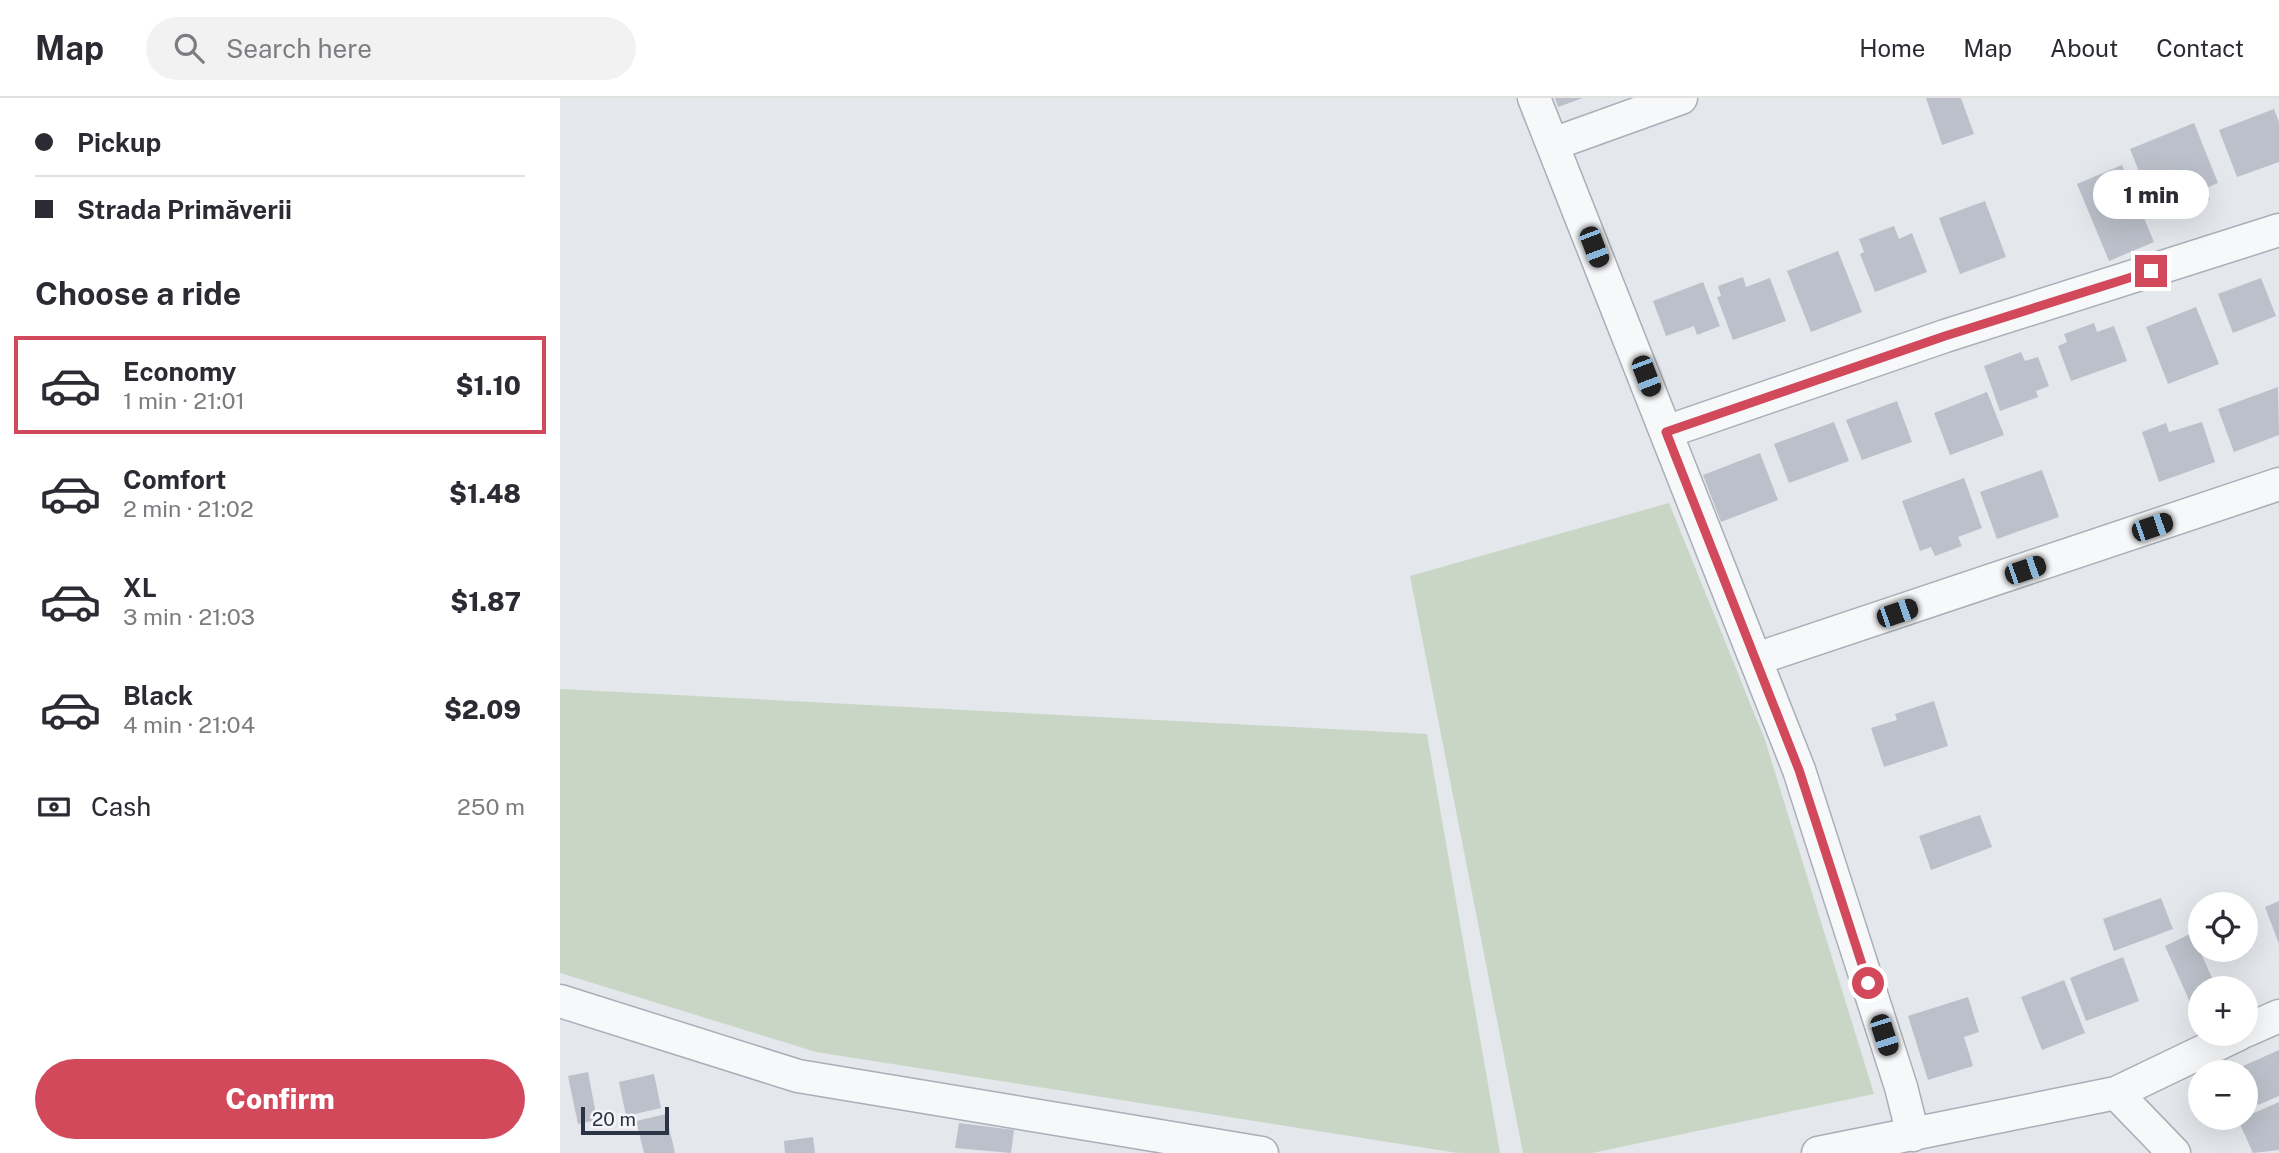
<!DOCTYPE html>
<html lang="en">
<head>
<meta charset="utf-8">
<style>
  :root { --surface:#fff; --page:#f2f2f3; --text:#2b2b33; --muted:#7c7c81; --line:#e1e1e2; --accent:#d1495b }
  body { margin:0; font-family:"Public Sans",sans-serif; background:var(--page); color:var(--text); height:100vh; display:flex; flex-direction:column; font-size:26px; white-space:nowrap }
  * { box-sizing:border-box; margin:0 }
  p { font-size:23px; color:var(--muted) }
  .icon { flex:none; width:38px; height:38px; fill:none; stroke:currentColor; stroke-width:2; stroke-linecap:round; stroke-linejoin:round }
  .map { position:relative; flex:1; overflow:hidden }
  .side { display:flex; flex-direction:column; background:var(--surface); width:560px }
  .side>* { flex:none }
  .banner { display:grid; align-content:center; height:154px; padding:0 35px; background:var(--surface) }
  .tools { position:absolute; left:1628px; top:794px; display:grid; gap:14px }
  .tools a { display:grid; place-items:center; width:70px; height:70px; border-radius:50%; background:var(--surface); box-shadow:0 7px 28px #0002; font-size:35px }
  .scale { position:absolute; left:21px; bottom:18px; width:88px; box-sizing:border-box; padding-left:7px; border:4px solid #2b3445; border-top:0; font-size:19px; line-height:24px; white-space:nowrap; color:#2b3445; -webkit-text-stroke:5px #f4f6f9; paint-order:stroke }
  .end { position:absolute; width:32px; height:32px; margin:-16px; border:9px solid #d1495b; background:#fff; box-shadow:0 0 0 4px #fff }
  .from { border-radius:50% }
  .bubble { position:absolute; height:49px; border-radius:24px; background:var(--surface); box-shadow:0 7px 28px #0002; font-size:23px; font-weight:800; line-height:49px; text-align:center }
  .car { position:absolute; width:21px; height:42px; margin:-21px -10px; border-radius:9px; box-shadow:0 0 5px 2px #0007; background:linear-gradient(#222 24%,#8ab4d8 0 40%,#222 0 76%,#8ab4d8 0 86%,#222 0) }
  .banner b { display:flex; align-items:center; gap:24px; height:66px; font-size:26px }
  .banner b+b { border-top:2px solid var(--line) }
  .banner i { width:18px; height:18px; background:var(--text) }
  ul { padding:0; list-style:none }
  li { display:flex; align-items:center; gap:21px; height:98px; margin:0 14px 10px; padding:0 21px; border:4px solid transparent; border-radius:0px }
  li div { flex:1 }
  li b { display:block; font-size:26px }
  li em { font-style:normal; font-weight:800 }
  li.active { border-color:var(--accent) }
  li>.icon { width:63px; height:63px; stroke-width:1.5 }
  h2 { padding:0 35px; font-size:32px; line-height:84px }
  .pay { display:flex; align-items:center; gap:18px; height:77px; padding:0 35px; font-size:26px }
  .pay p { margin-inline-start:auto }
  .action { display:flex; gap:14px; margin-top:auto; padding:14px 35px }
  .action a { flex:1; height:80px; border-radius:42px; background:var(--accent); color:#fff; font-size:28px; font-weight:800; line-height:80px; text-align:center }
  header { display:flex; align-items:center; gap:42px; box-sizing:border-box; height:98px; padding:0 35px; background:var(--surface); border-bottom:2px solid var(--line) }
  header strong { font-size:33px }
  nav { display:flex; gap:38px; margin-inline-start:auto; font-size:24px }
  .search { width:490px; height:63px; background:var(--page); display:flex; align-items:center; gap:18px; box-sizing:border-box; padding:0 24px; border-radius:38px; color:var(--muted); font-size:26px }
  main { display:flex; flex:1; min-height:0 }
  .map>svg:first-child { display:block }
  .green { fill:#c9d6c5 }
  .building { fill:#bbc0ca }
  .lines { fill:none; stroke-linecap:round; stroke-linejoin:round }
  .minor-casing { stroke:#a9aeb7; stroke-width:35 }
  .minor { stroke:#f7f8fa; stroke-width:32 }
  .route { stroke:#d1495b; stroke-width:9 }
</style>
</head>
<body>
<header>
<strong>Map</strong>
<div class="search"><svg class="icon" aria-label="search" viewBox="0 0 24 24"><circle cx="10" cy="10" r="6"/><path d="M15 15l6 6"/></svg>Search here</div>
<nav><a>Home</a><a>Map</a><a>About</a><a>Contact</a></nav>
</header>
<main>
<section class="side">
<div class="banner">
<b><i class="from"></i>Pickup</b>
<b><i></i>Strada Primăverii</b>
</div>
<h2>Choose a ride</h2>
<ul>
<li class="active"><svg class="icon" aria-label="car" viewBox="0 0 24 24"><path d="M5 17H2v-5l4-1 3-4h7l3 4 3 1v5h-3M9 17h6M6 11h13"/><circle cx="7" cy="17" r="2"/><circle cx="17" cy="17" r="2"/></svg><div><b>Economy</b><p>1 min · 21:01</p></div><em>$1.10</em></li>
<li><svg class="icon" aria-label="car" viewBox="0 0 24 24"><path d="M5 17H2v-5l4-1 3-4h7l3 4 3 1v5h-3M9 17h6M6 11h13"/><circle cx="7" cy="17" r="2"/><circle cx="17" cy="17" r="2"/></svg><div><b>Comfort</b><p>2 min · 21:02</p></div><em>$1.48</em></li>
<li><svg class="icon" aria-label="car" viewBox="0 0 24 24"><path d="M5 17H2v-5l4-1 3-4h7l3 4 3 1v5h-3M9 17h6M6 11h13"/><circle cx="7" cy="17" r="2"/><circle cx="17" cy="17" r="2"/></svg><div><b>XL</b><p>3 min · 21:03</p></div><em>$1.87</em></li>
<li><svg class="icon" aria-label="car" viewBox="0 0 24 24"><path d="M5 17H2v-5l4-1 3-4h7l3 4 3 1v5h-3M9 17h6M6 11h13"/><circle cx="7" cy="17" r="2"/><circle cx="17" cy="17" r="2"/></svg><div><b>Black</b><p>4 min · 21:04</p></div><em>$2.09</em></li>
</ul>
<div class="pay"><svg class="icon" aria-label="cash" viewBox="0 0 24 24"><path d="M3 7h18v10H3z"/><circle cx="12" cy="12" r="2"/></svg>Cash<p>250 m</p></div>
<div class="action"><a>Confirm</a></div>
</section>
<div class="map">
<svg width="1719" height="1055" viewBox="0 0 1719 1055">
  <rect width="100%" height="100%" fill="#e4e7ec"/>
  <path class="green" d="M1109 405 1205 642 1314 996 1032 1055H963L850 478Z
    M0 591 867 636 940 1055H898L256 954 0 875Z"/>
  <path class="building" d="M995 0H1023L998 9Z
    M1366 0H1401L1414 36 1382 47Z
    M1714 11 1719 24V64L1677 79 1659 32Z
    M1634 25 1658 85 1646 90 1650 102 1612 117 1608 106 1594 111 1570 51Z
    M1562 67 1594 144 1549 163 1517 86Z
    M1425 103 1446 159 1400 176 1379 120Z
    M1334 128 1339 141 1352 135 1367 174 1315 194 1300 156 1304 154 1299 141Z
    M1278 153 1302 214 1251 234 1227 173Z
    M1183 179 1186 189 1210 180 1226 223 1173 242 1157 199 1161 198 1158 188Z
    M1701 180 1716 218 1673 235 1658 196Z
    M1143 184 1160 228 1137 237 1134 228 1106 238 1093 203Z
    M1636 209 1659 266 1608 286 1586 229Z
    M1534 225 1537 234 1554 228 1567 263 1511 283 1498 248 1507 244 1504 236Z
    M1461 254 1465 263 1478 259 1489 288 1476 293 1478 299 1440 313 1424 268Z
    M1718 289 1719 337 1674 354 1658 311Z
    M1427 294 1444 337 1390 357 1374 315Z
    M1337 303 1352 344 1302 362 1286 322Z
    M1274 324 1289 363 1229 385 1214 346Z
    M1642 324 1655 364 1599 384 1582 334 1606 325 1609 334Z
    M1200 355 1218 402 1161 424 1143 377Z
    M1482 372 1499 419 1437 441 1420 394Z
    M1404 380 1422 430 1398 439 1402 448 1375 458 1371 449 1360 453 1342 403Z
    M1374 603 1388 648 1324 669 1311 630 1337 622 1335 616Z
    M1420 717 1432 749 1371 772 1359 738Z
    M1601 800 1613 831 1554 853 1543 821Z
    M1719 803V846L1705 809Z
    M1632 835 1657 891H1640L1637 920 1605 848Z
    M1563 859 1579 903 1526 923 1510 880Z
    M1504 882 1525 935 1482 952 1461 899Z
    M1408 899 1419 934 1404 939 1413 968 1368 982 1348 918Z
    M1719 952V998L1698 1007 1681 969Z
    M28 974 37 1022 18 1026 8 978Z
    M94 976 101 1010 66 1018 59 984Z
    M1719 1004V1052L1693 1055 1678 1022Z
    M106 1016 115 1055H84L76 1023Z
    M399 1025 454 1032 451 1055 395 1050Z
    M253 1039 255 1055H225L224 1043Z"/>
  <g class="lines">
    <defs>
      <path id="minor" d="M974 0 1239 672 1341 989 1353 1037
        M993 46 1121 0
        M1106 334 1385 238 1719 132
        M1196 561 1719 386
        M0 903 238 978 702 1055
        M1685 933 1719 918
        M1556 995 1614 1055
        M1258 1055 1556 995 1679 936"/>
    </defs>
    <use href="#minor" class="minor-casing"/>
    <use href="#minor" class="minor"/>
  </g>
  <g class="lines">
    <path class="route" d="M1308 885 1239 672 1106 334 1385 238 1591 173"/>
  </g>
</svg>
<div class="tools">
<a><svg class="icon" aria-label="locate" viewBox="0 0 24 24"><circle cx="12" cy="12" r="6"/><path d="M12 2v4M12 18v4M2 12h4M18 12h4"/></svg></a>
<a>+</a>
<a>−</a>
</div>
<div class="scale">20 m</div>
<i class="end from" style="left:1308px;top:885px"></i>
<i class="end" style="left:1591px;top:173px"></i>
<div class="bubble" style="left:1533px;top:72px;width:116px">1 min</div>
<i class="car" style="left:1034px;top:149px;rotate:159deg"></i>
<i class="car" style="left:1086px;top:278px;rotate:159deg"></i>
<i class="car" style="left:1592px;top:429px;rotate:71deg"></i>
<i class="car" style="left:1465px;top:472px;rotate:71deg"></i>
<i class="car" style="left:1337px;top:515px;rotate:71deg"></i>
<i class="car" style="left:1324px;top:937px;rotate:162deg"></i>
</div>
</main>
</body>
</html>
